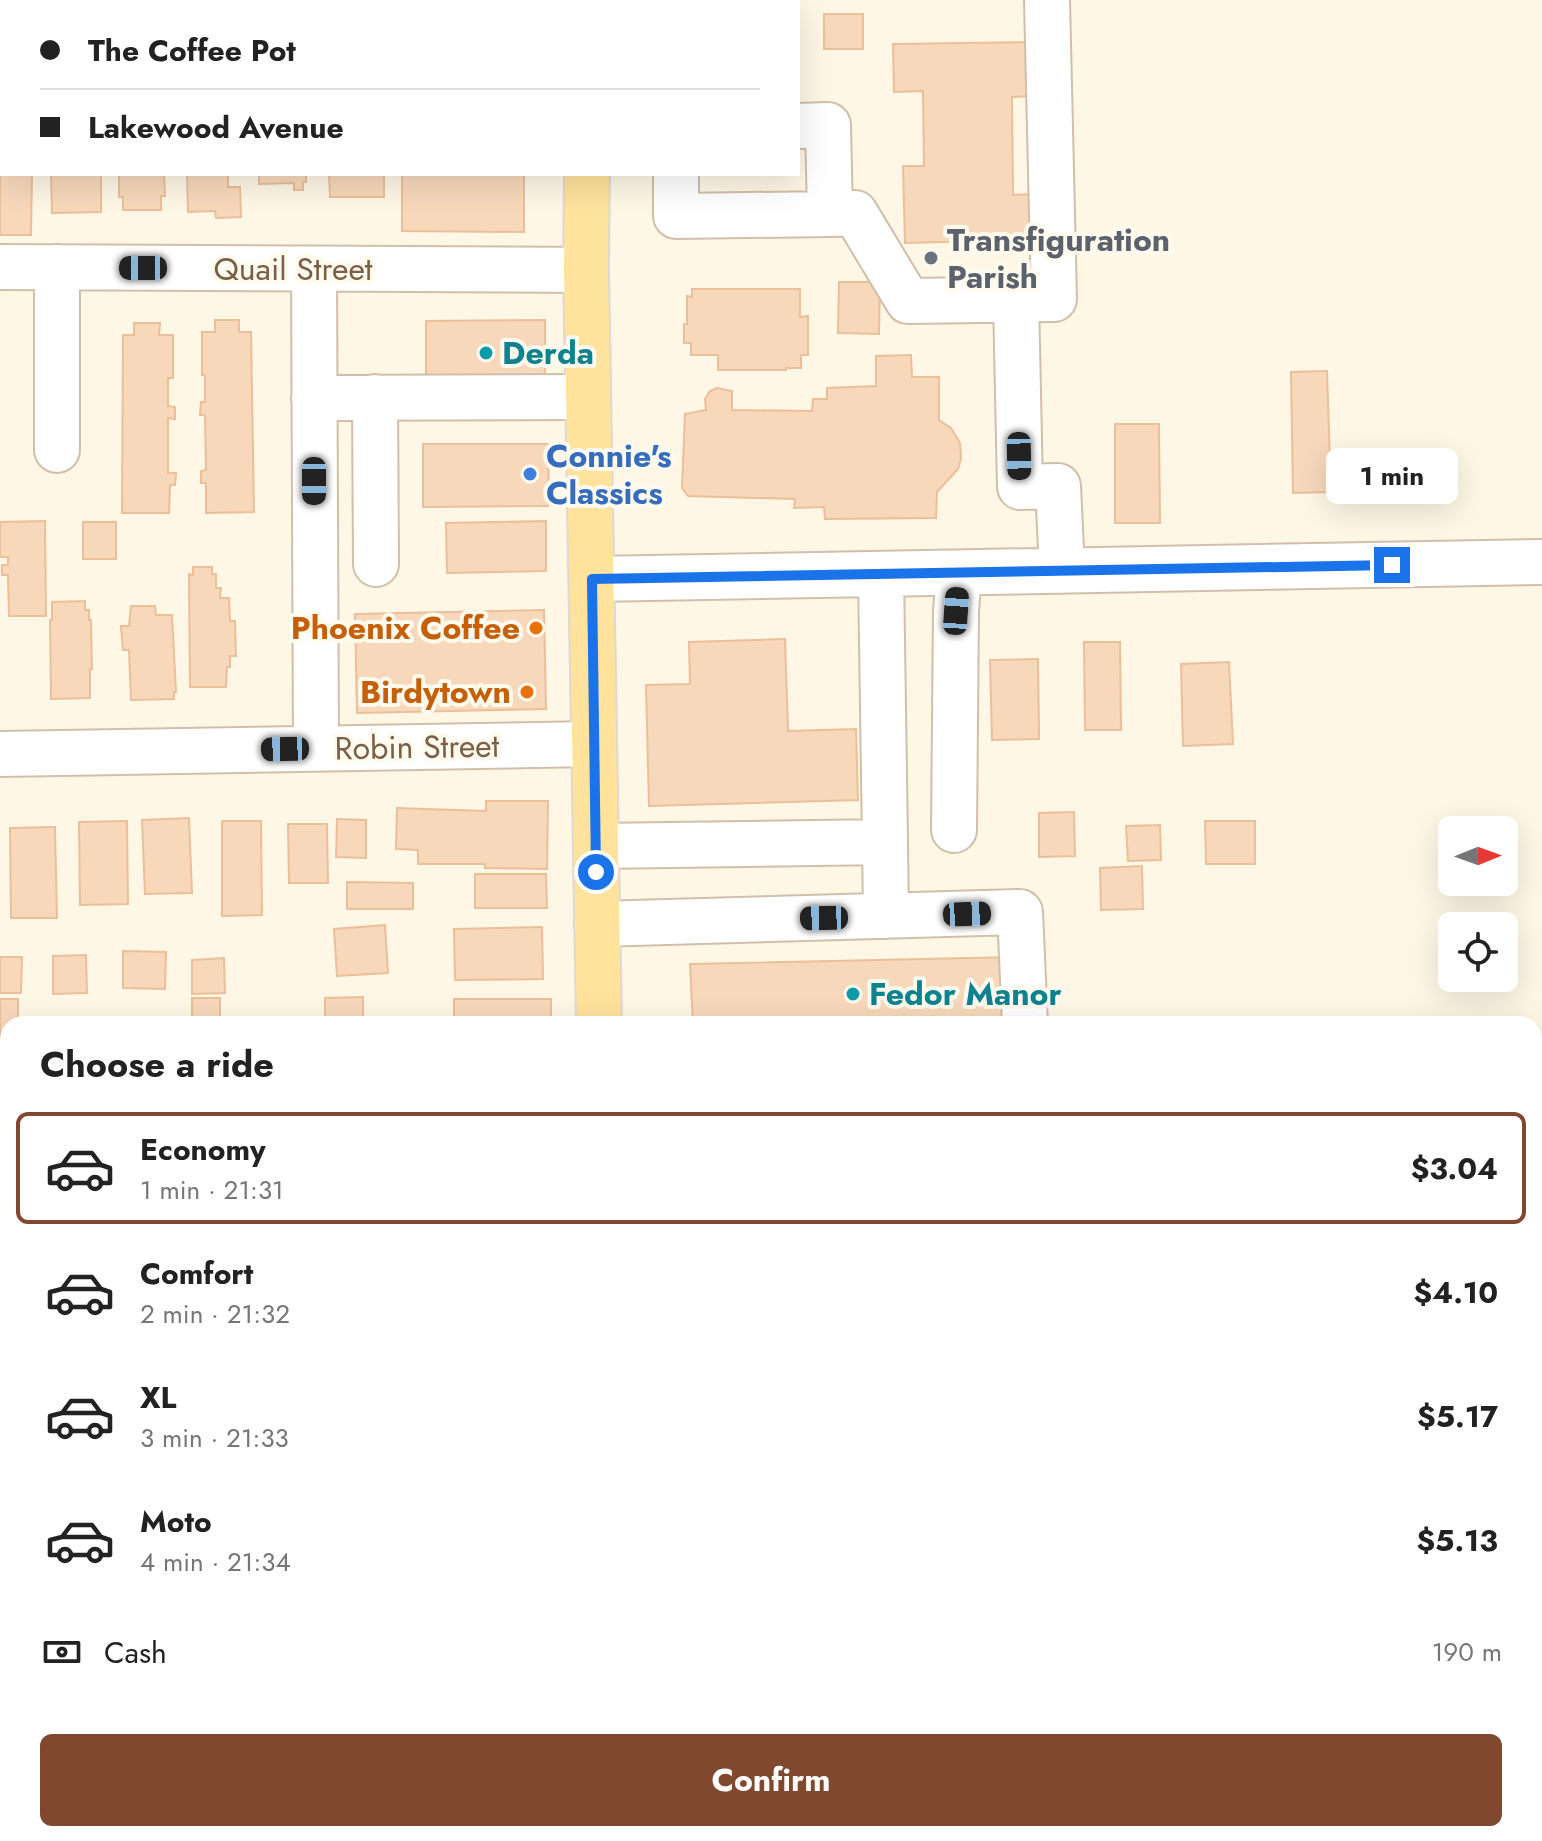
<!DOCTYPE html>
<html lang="en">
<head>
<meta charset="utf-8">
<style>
  :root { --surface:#fff; --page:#f6f6f6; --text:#222; --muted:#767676; --line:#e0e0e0; --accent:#80482f }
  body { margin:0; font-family:Jost,sans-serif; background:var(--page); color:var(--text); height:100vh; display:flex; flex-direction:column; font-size:30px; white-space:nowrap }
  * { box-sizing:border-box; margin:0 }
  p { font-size:26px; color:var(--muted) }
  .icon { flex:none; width:44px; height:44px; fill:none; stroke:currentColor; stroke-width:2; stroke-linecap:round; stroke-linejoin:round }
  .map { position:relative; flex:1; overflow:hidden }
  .sheet { position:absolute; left:0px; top:1016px; width:1542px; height:826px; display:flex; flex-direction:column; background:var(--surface); border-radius:24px 24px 0 0; box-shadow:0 8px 32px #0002 }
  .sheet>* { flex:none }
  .top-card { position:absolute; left:0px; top:0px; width:800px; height:176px; box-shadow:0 8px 32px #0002; display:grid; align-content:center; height:176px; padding:0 40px; background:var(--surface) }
  .needle { width:52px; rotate:89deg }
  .controls { position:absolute; left:1438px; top:816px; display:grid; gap:16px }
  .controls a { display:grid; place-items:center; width:80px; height:80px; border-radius:12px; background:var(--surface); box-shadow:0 8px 32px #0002; font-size:40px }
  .end { position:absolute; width:36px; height:36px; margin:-18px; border:10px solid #1a73e8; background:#fff; box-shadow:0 0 0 4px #fff }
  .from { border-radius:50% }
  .bubble { position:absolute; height:56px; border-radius:12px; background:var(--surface); box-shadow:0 8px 32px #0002; font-size:26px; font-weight:700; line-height:56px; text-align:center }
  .car { position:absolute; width:24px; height:48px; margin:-24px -12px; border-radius:10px; box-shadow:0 0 6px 2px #0007; background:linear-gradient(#222 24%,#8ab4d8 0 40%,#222 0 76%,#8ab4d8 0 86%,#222 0) }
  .top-card b { display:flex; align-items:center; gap:28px; height:76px; font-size:30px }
  .top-card b+b { border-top:2px solid var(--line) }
  .top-card i { width:20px; height:20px; background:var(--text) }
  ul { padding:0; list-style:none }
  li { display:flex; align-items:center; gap:24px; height:112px; margin:0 16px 12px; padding:0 24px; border:4px solid transparent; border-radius:12px }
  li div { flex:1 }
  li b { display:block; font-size:30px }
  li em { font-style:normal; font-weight:700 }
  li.active { border-color:var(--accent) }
  li>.icon { width:72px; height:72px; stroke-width:1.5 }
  h2 { padding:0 40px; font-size:36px; line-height:96px }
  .pay { display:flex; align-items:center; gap:20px; height:88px; padding:0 40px; font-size:30px }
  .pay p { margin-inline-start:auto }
  .button { display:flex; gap:16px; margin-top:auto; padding:16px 40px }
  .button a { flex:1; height:92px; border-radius:12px; background:var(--accent); color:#fff; font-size:32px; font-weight:700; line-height:92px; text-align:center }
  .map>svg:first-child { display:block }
  .green { fill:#d0eec2 }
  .building { fill:#f7d8bb; stroke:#ebbf99; stroke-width:2 }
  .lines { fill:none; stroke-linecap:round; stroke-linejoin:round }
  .minor-casing { stroke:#d2bfaa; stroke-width:48 }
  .major-casing { stroke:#dfd8d3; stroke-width:48 }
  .minor { stroke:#fff; stroke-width:44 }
  .major { stroke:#ffe29c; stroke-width:44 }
  .route { stroke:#1a73e8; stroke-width:10 }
  .worship-dot { fill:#6b7280; stroke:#fffaee; stroke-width:3 }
  .culture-dot { fill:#0f9aa8; stroke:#fffaee; stroke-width:3 }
  .shop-dot { fill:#3f7fe0; stroke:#fffaee; stroke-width:3 }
  .food-dot { fill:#e8710a; stroke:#fffaee; stroke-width:3 }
  .labels { text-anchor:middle; stroke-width:8; stroke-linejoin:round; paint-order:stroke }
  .worship-label { font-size:32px; font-weight:bold; fill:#5b616d; stroke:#fffaee; text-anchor:start }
  .street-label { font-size:32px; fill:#7b5e47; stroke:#fffaee }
  .culture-label { font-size:32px; font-weight:bold; fill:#0d838f; stroke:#fffaee; text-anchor:start }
  .shop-label { font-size:32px; font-weight:bold; fill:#366cbe; stroke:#fffaee; text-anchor:start }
  .food-label { font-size:32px; font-weight:bold; fill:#c56008; stroke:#fffaee; text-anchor:end }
</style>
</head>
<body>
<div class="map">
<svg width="1542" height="1841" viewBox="0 0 1542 1841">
  <rect width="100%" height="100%" fill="#fef7e6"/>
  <path class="green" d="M0 1795H8V1834H533V1841H0Z"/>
  <path class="building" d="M661 0H791V2H661Z
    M824 14H863V49H824Z
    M1038 42 1039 96 1012 97 1013 195 1033 194 1034 240 905 243 903 166H924L923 91 894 92 893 44Z
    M0 134H2V174H32L31 235H0Z
    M51 174H101V212L52 213Z
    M119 174H164L165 196H161V210H123V197H119Z
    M187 174H228V187H240L241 217 216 218 215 211 188 212Z
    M259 174H306V182H303V190H294V183L259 184Z
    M329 174H384V197H330Z
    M402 174H524V232L402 231Z
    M839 282H880L879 334 838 333Z
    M692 289H800V317L808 316V355H801V368H786V370H718V355H691V343H684V324H687V296L692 297Z
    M215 320H239V332H251L254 512 206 513V483H201V471L206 470 205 415H200L201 402H205V375H202V332H215Z
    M545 320V385H426V321Z
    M134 323H160L159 335H173V378H168V406L175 407V419L168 418V473H176L175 485H170L169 513H122L123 335H134Z
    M911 355 912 377H939V420L951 428 960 443 961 459 958 469 937 492 936 518 825 519 824 507 794 508 795 499 688 496 682 488 685 414 706 410 705 399 710 391 717 388 732 391V410L812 411 813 399H827V388L876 386V356Z
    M1327 371 1331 492 1293 493 1291 372Z
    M1115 424H1159L1160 523H1115Z
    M423 444H549L548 506 423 507Z
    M45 521 46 616H9L8 575H2V565H8V557H0V522Z
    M546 521V571L447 573 446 523Z
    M83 522H116V559H83Z
    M193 567H212V574H216V588H221L220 598H229L230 621H235L236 656H230V667H227L226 687H190L189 574 193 575Z
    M85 601V610H89V620H91L92 669H90V698L51 699 50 620H52V602Z
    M131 606H155L156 615H172L176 692H174V699L131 700 129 650H123L121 626H129Z
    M544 610 546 709 357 713 355 614Z
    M785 639 788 731 856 729 858 800 649 806 646 685 690 684 689 642Z
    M1084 642H1120L1121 730H1085Z
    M1038 659 1039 739 992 740 990 660Z
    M1229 662 1233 744 1183 746 1181 664Z
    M486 801H548L547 869 485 868V864H418V850L396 849 397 808 486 811Z
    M1074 812 1075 856 1039 857V813Z
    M189 818 192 893 145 894 142 820Z
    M337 819 366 820V858L336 857Z
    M127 821 128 904 80 905 79 822Z
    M222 821H261L262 915 222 916Z
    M1205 821H1255V864H1206Z
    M288 824H327L328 883H289Z
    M1160 825 1161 860 1128 861 1126 826Z
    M55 827 57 918H11L10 828Z
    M1142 866 1143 909 1101 910 1100 868Z
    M475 874H546L547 908H475Z
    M347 882 413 883V909H347Z
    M385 925 388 973 337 976 334 929Z
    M542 927 543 979 455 980 454 929Z
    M123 951 166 952 165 989 123 988Z
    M86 955 87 993 53 994V956Z
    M0 957H22L21 993H0Z
    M1015 957V1024H693L690 964Z
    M224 958 225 993 192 994V960Z
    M363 997V1024H325V998Z
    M192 998H220V1024H192Z
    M0 999H18V1024H8V1039H0Z
    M454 999H551V1024H454Z
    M5 1095 8 1096V1194H5Z
    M0 1293H8V1377H0Z
    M1534 1411H1542V1447H1534Z
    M0 1427H8V1462H0Z
    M668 1834H905V1841H668Z"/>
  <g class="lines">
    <defs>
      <path id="minor" d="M798 126 828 125 830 214 855 213 908 301 1054 299 1047 0
        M676 174V216L830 214
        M0 267 586 270
        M57 267V450
        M314 269 316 748
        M1016 299 1020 487 1058 486 1062 571
        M375 397 376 564
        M314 398 588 397
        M592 579 1542 562
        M0 754 594 744
        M954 830 956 611 959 573
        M885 842 886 916
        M596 846 885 842 881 574
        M597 924 1020 912 1025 1024
        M1534 1156H1542
        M0 1230H8
        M1534 1669H1542
        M0 1731H8"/>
      <path id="major" d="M589 2V0
        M587 174 586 270 599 1024
        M600 1834 601 1841"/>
    </defs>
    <use href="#minor" class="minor-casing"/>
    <use href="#major" class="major-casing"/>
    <use href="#minor" class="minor"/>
    <use href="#major" class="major"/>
  </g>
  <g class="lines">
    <path class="route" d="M596 872 592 579 1392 565"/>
  </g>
  <circle class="worship-dot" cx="931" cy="258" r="8"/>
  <g class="culture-dot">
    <circle cx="486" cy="353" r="8"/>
    <circle cx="853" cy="994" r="8"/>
  </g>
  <circle class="shop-dot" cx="530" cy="474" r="8"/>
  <g class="food-dot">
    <circle cx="536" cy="628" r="8"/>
    <circle cx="527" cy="692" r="8"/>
  </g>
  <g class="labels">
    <g class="worship-label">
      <text x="947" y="251">Transfiguration<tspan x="947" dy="37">Parish</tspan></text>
    </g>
    <g class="street-label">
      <text x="293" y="280">Quail Street</text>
      <text transform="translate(417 747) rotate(-1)" y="11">Robin Street</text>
    </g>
    <g class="culture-label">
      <text x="502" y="364">Derda</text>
      <text x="869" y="1005">Fedor Manor</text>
    </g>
    <g class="shop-label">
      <text x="546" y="467">Connie's<tspan x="546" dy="37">Classics</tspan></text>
    </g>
    <g class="food-label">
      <text x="520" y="639">Phoenix Coffee</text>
      <text x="511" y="703">Birdytown</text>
    </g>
  </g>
</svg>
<div class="controls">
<a><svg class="needle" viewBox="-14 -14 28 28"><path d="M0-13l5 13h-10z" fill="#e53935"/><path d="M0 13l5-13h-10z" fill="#767676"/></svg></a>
<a><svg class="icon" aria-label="locate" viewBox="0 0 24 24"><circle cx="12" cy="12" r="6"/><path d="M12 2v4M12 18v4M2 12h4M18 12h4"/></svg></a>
</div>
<i class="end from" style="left:596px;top:872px"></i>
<i class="end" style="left:1392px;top:565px"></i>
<div class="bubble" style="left:1326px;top:448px;width:132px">1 min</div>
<i class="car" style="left:143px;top:268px;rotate:270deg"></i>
<i class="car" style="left:1019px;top:456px;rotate:179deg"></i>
<i class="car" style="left:314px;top:481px;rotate:180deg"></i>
<i class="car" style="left:956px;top:611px;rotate:4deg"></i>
<i class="car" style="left:285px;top:749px;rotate:269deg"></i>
<i class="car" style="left:967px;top:914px;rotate:88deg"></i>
<i class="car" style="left:824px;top:918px;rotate:269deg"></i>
<div class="top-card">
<b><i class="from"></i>The Coffee Pot</b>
<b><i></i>Lakewood Avenue</b>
</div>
<section class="sheet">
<h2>Choose a ride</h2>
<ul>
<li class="active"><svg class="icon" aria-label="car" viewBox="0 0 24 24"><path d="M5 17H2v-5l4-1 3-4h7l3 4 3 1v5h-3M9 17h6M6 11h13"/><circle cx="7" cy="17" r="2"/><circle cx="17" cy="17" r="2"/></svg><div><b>Economy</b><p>1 min · 21:31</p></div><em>$3.04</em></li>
<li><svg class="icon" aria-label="car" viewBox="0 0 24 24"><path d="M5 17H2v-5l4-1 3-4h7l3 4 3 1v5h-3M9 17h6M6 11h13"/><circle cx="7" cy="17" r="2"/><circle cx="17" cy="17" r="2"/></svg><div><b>Comfort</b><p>2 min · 21:32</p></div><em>$4.10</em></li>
<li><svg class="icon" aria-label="car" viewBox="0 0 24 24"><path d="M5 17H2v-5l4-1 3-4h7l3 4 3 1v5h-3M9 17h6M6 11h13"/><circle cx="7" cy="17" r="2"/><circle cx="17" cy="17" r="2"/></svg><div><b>XL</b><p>3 min · 21:33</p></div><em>$5.17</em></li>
<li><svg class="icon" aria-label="car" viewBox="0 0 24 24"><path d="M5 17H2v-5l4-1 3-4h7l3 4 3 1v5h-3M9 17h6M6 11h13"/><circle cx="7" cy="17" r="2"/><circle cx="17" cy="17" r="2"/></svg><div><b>Moto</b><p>4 min · 21:34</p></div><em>$5.13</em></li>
</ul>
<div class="pay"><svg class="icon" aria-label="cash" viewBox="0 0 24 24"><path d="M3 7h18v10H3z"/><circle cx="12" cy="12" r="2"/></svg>Cash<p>190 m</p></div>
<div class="button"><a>Confirm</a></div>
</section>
</div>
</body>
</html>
